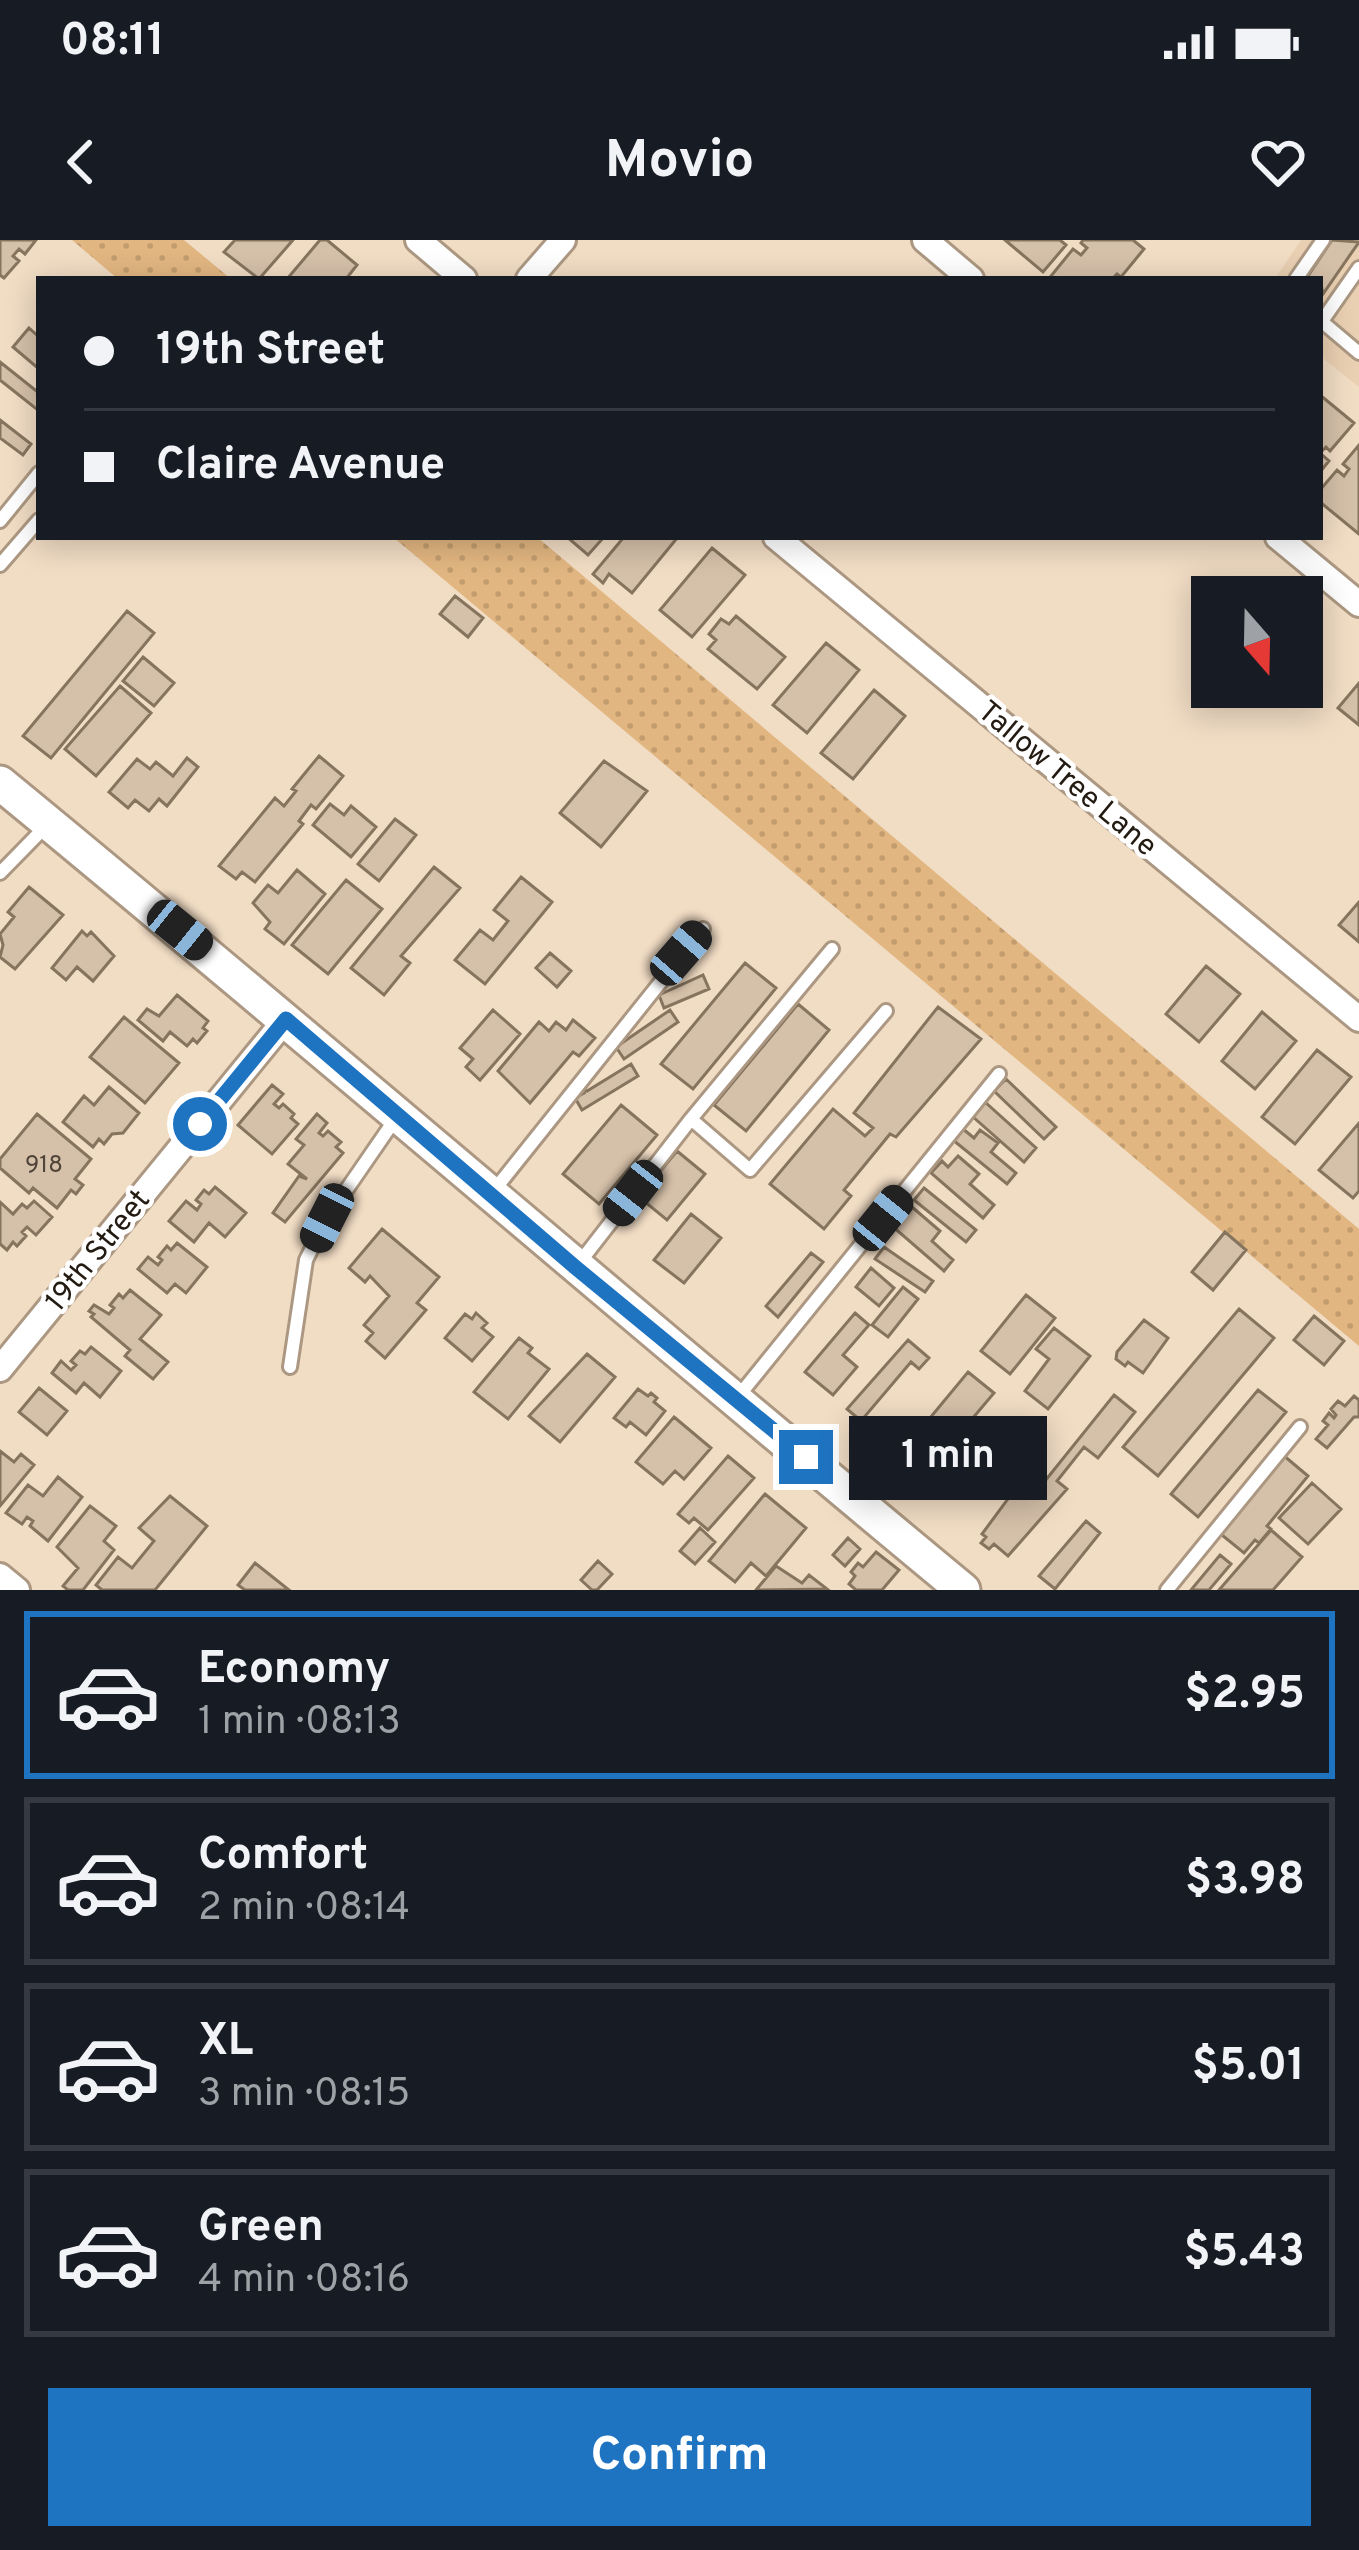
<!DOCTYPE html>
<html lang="en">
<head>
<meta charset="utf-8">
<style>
  :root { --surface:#171b24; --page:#20242c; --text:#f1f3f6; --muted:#9ea1a6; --line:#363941; --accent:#1f74c2 }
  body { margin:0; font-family:Overpass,sans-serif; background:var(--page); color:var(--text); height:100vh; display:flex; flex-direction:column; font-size:45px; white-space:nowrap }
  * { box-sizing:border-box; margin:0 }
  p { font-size:39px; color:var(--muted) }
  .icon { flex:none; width:66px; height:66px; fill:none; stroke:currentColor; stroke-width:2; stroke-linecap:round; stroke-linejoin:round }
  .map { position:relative; height:1350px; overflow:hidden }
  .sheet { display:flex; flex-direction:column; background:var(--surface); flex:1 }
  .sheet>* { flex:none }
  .hud { position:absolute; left:36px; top:36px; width:1287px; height:264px; border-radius:0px; box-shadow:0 6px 30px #0003; display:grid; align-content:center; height:264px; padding:0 48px; background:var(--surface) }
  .needle { width:78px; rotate:160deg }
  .controls { position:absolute; left:1191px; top:336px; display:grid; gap:24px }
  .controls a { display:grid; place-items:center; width:132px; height:132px; border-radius:0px; background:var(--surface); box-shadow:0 6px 30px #0003; font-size:60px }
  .end { position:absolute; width:54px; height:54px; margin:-27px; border:15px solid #1f74c2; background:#fff; box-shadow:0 0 0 6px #fff }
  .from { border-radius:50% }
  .bubble { position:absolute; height:84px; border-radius:0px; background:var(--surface); box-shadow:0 6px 30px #0003; font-size:39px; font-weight:700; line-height:84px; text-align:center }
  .car { position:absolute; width:36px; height:72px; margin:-36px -18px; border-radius:15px; box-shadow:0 0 9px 3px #0007; background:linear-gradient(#222 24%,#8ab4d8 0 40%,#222 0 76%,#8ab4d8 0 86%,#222 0) }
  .hud b { display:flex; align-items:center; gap:42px; height:114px; font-size:45px }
  .hud b+b { border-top:3px solid var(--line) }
  .hud i { width:30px; height:30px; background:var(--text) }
  ul { padding:21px 0 0; list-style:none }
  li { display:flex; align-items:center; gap:36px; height:168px; margin:0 24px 18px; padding:0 24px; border:6px solid var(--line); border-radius:0px }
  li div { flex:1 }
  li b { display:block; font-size:45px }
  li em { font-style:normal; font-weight:700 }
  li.on { border-color:var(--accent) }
  li>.icon { width:108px; height:108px; stroke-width:1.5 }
  .button { display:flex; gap:24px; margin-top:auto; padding:24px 48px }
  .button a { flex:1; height:138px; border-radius:0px; background:var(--accent); color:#fff; font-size:48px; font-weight:700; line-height:138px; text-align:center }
  .status { display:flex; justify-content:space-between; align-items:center; height:84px; padding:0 60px; background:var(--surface); direction:ltr }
  .status svg { height:33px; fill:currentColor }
  header { display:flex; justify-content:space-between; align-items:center; height:156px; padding:0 48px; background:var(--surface); font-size:54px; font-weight:700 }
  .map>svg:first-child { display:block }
  .built { fill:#ead0b2 }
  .grass { fill:url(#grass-dots) }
  .building { fill:#d5c0a9; stroke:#86745e; stroke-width:3 }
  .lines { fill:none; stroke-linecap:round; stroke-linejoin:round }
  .lane-casing { stroke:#ac9882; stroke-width:18 }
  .street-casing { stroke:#ac9882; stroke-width:30 }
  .secondary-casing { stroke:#ac9882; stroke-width:39 }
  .lane { stroke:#fff; stroke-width:12 }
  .street { stroke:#fff; stroke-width:24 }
  .secondary { stroke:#fff; stroke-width:33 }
  .route { stroke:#1f74c2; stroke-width:15 }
  .labels { text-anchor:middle; stroke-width:9; stroke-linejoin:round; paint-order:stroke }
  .number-label { font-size:24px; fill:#504438 }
  .street-label { font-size:30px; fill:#231b12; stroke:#fff }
</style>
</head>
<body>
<div class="status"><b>08:11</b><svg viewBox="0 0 49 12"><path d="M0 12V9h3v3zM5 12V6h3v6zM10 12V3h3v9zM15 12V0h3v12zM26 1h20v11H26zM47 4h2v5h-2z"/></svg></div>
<header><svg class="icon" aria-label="back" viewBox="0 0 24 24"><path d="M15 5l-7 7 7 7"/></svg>Movio<svg class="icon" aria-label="heart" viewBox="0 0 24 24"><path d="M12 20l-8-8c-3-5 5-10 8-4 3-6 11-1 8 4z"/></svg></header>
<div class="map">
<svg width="1359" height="1350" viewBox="0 0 1359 1350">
  <defs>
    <pattern id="grass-dots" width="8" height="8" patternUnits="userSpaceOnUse" patternTransform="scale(3)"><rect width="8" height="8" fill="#e2b681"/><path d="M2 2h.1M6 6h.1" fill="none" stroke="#c29c6e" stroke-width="1.8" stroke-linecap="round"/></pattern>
  </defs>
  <rect width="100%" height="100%" fill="#f1dcc4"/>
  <path class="built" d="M1301 0H1359V147L1320 116V39H1275Z"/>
  <path class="grass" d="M72 0H184L231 39H118Z
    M393 297H537L1359 989V1106Z"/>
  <path class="building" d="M0 0H36L25 14 19 9 13 16 19 21 4 38 0 35Z
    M235 0H293L259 39 224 12Z
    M320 0H327L357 25 346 39H287Z
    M1005 0H1060L1066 5 1043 32Z
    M1083 0H1133L1144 9 1121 37 1117 34 1112 39H1055L1051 36 1073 9 1081 15 1087 8 1081 3Z
    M1332 0 1359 2 1323 54 1320 39H1306Z
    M29 88 39 97V129L13 107Z
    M0 122 39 153V171L0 140Z
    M1320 155 1354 183 1330 211 1326 207 1320 213 1329 221 1320 232Z
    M0 180 31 204 23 215 0 198Z
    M1359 205V294L1320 262V250L1337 230 1344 236 1349 229 1343 224Z
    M567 297H604L588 315Z
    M624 297H678L632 353 609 334 603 343 593 334Z
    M712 308 745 335 692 397 660 370Z
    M455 356 483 378 468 397 440 374Z
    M127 371 154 393 51 518 23 496Z
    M736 376 785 417 757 449 708 409 716 400 709 394 721 379 729 384Z
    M826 403 859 430 807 493 773 465Z
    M143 417 174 443 154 466 123 441Z
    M1359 443V485L1338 468Z
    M120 446 151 473 96 536 65 509Z
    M874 450 905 476 853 539 821 513Z
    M319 516 343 536 316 569 311 565 299 581 303 584 255 642 242 632 236 639 219 626 275 558 284 566 296 551 292 549Z
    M187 518 198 527 167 566 159 559 149 571 135 560 128 568 109 552 137 519 150 529 156 522 173 536Z
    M604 521 647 551 601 607 560 573Z
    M330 564 344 575 351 566 376 587 351 617 313 585Z
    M395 579 416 595 379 641 358 624Z
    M434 627 460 648 401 716 410 723 384 755 351 728Z
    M297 630 325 654 284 704 265 689 270 682 253 663 268 645 278 653Z
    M521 637 552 662 485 744 455 720 480 690 493 700 508 681 494 670Z
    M346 640 382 669 328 734 292 705Z
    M29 647 63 675 15 729 0 717 3 705 0 694 14 677 8 672Z
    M1359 662V702L1339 685Z
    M82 691 87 696 91 692 114 716 93 741 77 727 66 740 52 728Z
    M550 713 571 731 557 747 536 728Z
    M745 723 776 748 693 849 661 824Z
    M1206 726 1240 754 1199 802 1166 774Z
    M703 735 709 749 664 768 659 755Z
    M177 755 208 781 203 788 207 791 197 803 193 799 187 806 170 792 163 801 138 780 147 769 159 776Z
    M798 764 829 790 746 891 714 865Z
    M938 767 981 799 896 897 890 894 844 950 851 956 824 989 770 944 833 869 865 896 873 888 854 873Z
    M493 770 520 794 480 840 466 827 473 819 460 808Z
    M670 770 678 782 624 819 616 807Z
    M1262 772 1296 801 1255 849 1222 821Z
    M124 777 179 823 145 863 90 817Z
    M573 780 595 798 579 816 573 812 530 863 498 831 539 782 549 791 556 782 566 790Z
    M1317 810 1351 837 1295 904 1262 877Z
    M631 824 638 836 582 870 575 858 584 853 581 849 587 851Z
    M1006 839 1056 887 1044 899 994 851Z
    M272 845 283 854 274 864 279 868 283 864 294 874 291 878 298 884 272 914 238 885Z
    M109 847 139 873 123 893 112 894 104 904 99 899 93 907 63 882 84 856 94 865Z
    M985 862 1036 908 1024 922 972 876Z
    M621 865 657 895 599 964 563 934Z
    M37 874 91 919 75 939 83 945 76 954 71 950 57 968 33 948 29 953 0 928V919Z
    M317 874 327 883 319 893 323 896 328 891 341 902 336 907 343 913 285 982 273 973 299 936 307 939 288 924 304 905 296 899Z
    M1359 883V951L1353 958 1319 930Z
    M963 889 974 898 980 890 998 903 991 912 1016 933 1007 944 953 900Z
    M677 911 705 934 667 980 639 957Z
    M958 916 979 934 970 944 994 965 983 978 931 933 942 921 948 927Z
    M215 947 246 973 225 997 209 983 194 1002 169 981 186 961 197 970 201 964 196 960 204 950 209 954Z
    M924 948 976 990 966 1002 914 960Z
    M34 961 52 977 36 995 27 987 22 992 26 996 17 1006 13 1002 7 1010 0 1004V962L13 974 22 964 27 968Z
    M912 967 940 991 932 1001 953 1020 944 1031 892 986Z
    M691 974 721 998 684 1043 654 1020Z
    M382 989 439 1037 417 1063 426 1070 385 1118 366 1101 373 1093 364 1085 389 1056 370 1036 365 1042 349 1028Z
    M1225 992 1246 1010 1213 1050 1192 1032Z
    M177 1003 207 1027 186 1053 175 1044 167 1053 138 1029 148 1017 158 1025 162 1020 158 1017 167 1006 171 1010Z
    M884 1007 933 1041 925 1052 875 1019Z
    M811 1013 823 1022 778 1077 766 1066Z
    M871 1028 894 1048 879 1066 856 1047Z
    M903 1047 918 1059 888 1097 872 1085Z
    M130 1050 161 1075 140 1099 168 1122 153 1139 125 1116 130 1110 91 1077 94 1074 89 1071 94 1065 109 1074 114 1068 110 1065 119 1054 123 1058Z
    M1026 1055 1055 1078 1010 1134 981 1111Z
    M1239 1069 1274 1098 1158 1236 1123 1207Z
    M476 1073 487 1083 482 1088 493 1097 472 1121 445 1098 465 1074 472 1079Z
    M855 1073 869 1085 843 1115 857 1127 833 1155 805 1132Z
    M1314 1076 1344 1101 1324 1125 1294 1100Z
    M1144 1080 1168 1098 1143 1133 1128 1122 1125 1126 1116 1119 1117 1112Z
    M1054 1088 1090 1116 1048 1169 1025 1151 1049 1119 1036 1109Z
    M519 1098 532 1108 528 1113 549 1129 508 1179 474 1152Z
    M908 1100 929 1118 919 1129 911 1122 861 1181 847 1169Z
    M91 1107 121 1131 100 1157 84 1143 76 1153 52 1133 61 1121 71 1130 76 1125 71 1121 80 1111 85 1114Z
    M587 1114 615 1137 560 1202 529 1176Z
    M968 1132 994 1153 945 1211 920 1190Z
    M39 1148 67 1171 47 1195 19 1172Z
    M638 1149 648 1156 651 1153 657 1158 654 1162 665 1171 646 1195 630 1182 626 1187 614 1178Z
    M1258 1150 1286 1172 1198 1277 1171 1254Z
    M1114 1155 1135 1172 1098 1218 1084 1207 1057 1241 1067 1249 1008 1316 994 1304 989 1309 981 1303 986 1297 982 1294 1019 1244 1031 1252 1045 1241Z
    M1354 1156 1359 1160V1177H1354L1327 1208 1316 1199 1328 1185 1323 1181 1329 1173 1334 1178 1336 1175 1331 1169 1338 1161 1345 1166Z
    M674 1177 711 1208 684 1239 675 1231 663 1244 636 1222Z
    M0 1211 14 1222 21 1214 34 1225 0 1266Z
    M1283 1215 1308 1236 1267 1286 1271 1289 1259 1303 1255 1300 1244 1313 1217 1291Z
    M728 1216 754 1238 708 1290 694 1278 689 1283 678 1274Z
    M58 1237 82 1257 48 1301 30 1286 33 1281 27 1277 22 1284 6 1273 28 1245 43 1256Z
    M1312 1243 1341 1269 1308 1304 1279 1278Z
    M765 1254 806 1288 766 1336 751 1323 735 1342 709 1321Z
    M170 1256 207 1286 155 1350H102L96 1345 118 1317 132 1328 154 1301 139 1288Z
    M90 1266 116 1286 104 1301 114 1310 83 1350H68L63 1346 78 1328 57 1307Z
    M1086 1281 1100 1293 1055 1349 1039 1336Z
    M700 1288 715 1302 695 1324 680 1311Z
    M1271 1290 1302 1317 1273 1350H1219Z
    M848 1298 860 1309 845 1326 833 1315Z
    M876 1312 899 1330 882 1350H856L849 1344 855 1336 851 1332 858 1323 863 1327Z
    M1220 1315 1231 1324 1209 1350H1191Z
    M598 1321 612 1334 597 1350H592L581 1340Z
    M255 1323 289 1350H245L238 1345Z
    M776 1326 802 1343 809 1335 827 1349 756 1350Z"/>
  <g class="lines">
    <defs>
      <path id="lane" d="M1296 39 1323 0
        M1320 80 1359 113
        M1322 81 1359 28
        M0 281 39 233
        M0 325 39 280
        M0 633 48 584
        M691 879 750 930 886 771
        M492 953 703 689
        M580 1022 691 879 832 709
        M290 1127 306 1020 327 978 398 875
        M737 1158 999 834
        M1167 1350 1300 1187"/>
      <path id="street" d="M418 0 464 39
        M925 0 971 39
        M529 39 563 0
        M776 297 1359 779
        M1278 297 1359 364
        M0 1129 286 779
        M0 1336 17 1350"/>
      <path id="secondary" d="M0 543C324 809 640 1083 963 1350"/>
    </defs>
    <use href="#lane" class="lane-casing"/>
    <use href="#street" class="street-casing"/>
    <use href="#secondary" class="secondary-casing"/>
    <use href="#lane" class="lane"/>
    <use href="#street" class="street"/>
    <use href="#secondary" class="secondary"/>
  </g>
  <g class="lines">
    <path class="route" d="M200 884 286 779 575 1027 806 1217"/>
  </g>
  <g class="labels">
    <g class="number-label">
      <text x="44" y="932">918</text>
    </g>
    <g class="street-label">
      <text transform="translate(1068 538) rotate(40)" y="10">Tallow Tree Lane</text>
      <text transform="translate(97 1010) rotate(-51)" y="10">19th Street</text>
    </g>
  </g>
</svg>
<div class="controls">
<a><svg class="needle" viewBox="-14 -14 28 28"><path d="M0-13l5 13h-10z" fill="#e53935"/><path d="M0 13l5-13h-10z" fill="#9ea1a6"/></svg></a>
</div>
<i class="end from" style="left:200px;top:884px"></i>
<i class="end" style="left:806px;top:1217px"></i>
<div class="bubble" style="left:849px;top:1176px;width:198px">1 min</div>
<i class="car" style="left:180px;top:690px;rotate:129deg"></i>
<i class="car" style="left:681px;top:713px;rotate:41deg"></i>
<i class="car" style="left:633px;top:953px;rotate:218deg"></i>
<i class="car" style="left:327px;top:978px;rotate:207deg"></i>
<i class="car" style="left:883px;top:978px;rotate:39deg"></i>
<div class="hud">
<b><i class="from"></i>19th Street</b>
<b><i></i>Claire Avenue</b>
</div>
</div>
<section class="sheet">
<ul>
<li class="on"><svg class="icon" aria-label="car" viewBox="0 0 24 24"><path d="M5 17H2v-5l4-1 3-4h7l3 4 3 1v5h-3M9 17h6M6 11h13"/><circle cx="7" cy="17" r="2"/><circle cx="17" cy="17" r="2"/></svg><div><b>Economy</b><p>1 min · 08:13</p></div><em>$2.95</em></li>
<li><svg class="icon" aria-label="car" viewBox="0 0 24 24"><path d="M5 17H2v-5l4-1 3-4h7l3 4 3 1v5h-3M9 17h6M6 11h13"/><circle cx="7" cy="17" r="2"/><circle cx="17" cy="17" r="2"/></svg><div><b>Comfort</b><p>2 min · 08:14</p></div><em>$3.98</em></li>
<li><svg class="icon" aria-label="car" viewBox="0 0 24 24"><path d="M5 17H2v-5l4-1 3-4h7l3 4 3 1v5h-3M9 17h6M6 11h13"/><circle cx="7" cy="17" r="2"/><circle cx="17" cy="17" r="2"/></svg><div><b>XL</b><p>3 min · 08:15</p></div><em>$5.01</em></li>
<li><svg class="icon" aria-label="car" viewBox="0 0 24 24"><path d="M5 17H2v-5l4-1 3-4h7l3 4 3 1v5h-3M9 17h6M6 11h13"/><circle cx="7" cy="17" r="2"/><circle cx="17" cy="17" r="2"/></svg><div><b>Green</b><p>4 min · 08:16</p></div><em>$5.43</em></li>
</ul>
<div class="button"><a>Confirm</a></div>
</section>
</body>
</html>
